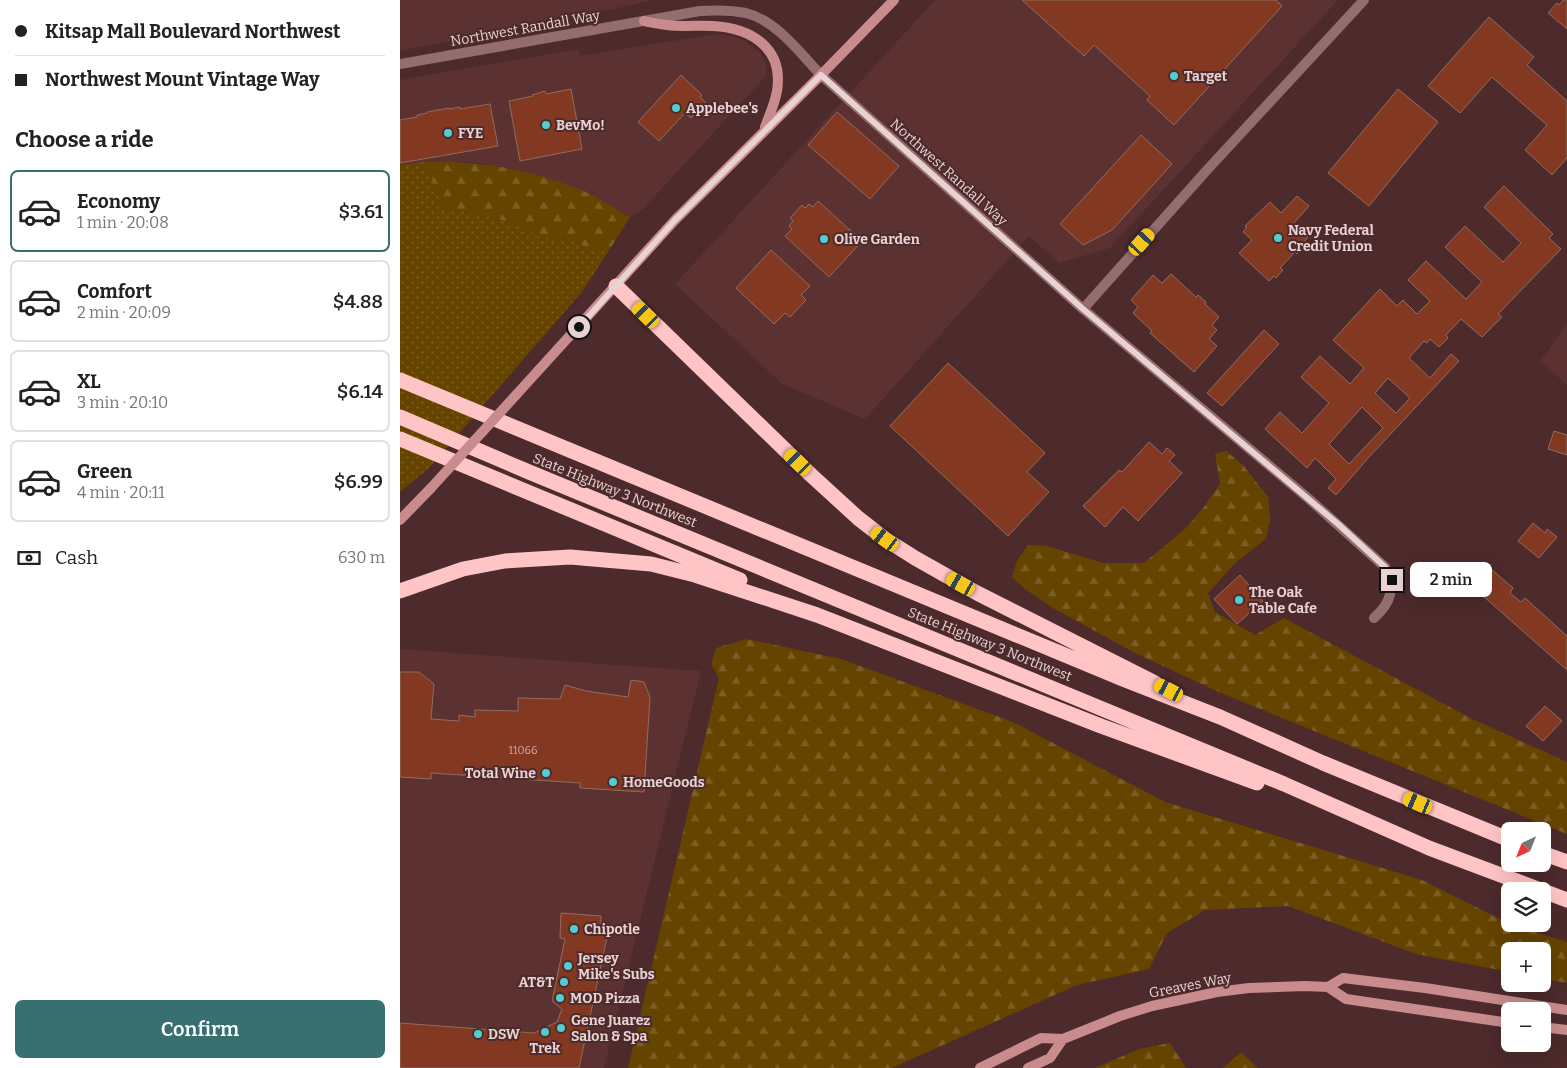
<!DOCTYPE html>
<html lang="en">
<head>
<meta charset="utf-8">
<style>
  :root { --surface:#fff; --page:#f2f2f2; --text:#222; --muted:#767676; --line:#e0e0e0; --accent:#386f70 }
  body { margin:0; font-family:Bitter,serif; background:var(--page); color:var(--text); height:100vh; display:flex; flex-direction:column; font-size:19px; white-space:nowrap }
  * { box-sizing:border-box; margin:0 }
  p { font-size:16px; color:var(--muted) }
  .icon { flex:none; width:28px; height:28px; fill:none; stroke:currentColor; stroke-width:2; stroke-linecap:round; stroke-linejoin:round }
  .map { position:relative; flex:1; overflow:hidden }
  .sheet { display:flex; flex-direction:column; background:var(--surface); width:400px }
  .sheet>* { flex:none }
  .top-card { display:grid; align-content:center; height:110px; padding:0 15px; background:var(--surface) }
  .needle { width:32px; rotate:223deg }
  .fabs { position:absolute; left:1101px; top:822px; display:grid; gap:10px }
  .fabs a { display:grid; place-items:center; width:50px; height:50px; border-radius:8px; background:var(--surface); box-shadow:0 5px 20px #0002; font-size:25px }
  .end { position:absolute; width:22px; height:22px; margin:-11px; border:6px solid #e9d2d2; background:#111; box-shadow:0 0 0 2px #111 }
  .from { border-radius:50% }
  .bubble { position:absolute; height:35px; border-radius:8px; background:var(--surface); box-shadow:0 5px 20px #0002; font-size:16px; font-weight:600; line-height:35px; text-align:center }
  .car { position:absolute; width:15px; height:30px; margin:-15px -8px; border-radius:6px; box-shadow:0 0 4px 1px #0007; background:linear-gradient(#f5c518 24%,#345 0 40%,#f5c518 0 76%,#345 0 86%,#f5c518 0) }
  .top-card b { display:flex; align-items:center; gap:18px; height:48px; font-size:19px }
  .top-card b+b { border-top:1px solid var(--line) }
  .top-card i { width:12px; height:12px; background:var(--text) }
  ul { padding:0; list-style:none }
  li { display:flex; align-items:center; gap:15px; height:82px; margin:0 10px 8px; padding:0 5px; border:2px solid var(--line); border-radius:8px }
  li div { flex:1 }
  li b { display:block; font-size:19px }
  li em { font-style:normal; font-weight:600 }
  li.current { border-color:var(--accent) }
  li>.icon { width:45px; height:45px; stroke-width:1.5 }
  h2 { padding:0 15px; font-size:22px; line-height:60px }
  .pay { display:flex; align-items:center; gap:12px; height:55px; padding:0 15px; font-size:19px }
  .pay p { margin-inline-start:auto }
  .button { display:flex; gap:10px; margin-top:auto; padding:10px 15px }
  .button a { flex:1; height:58px; border-radius:8px; background:var(--accent); color:#fff; font-size:20px; font-weight:600; line-height:58px; text-align:center }
  main { display:flex; flex:1; min-height:0 }
  .map>svg:first-child { display:block }
  .built { fill:#5b3132 }
  .grass { fill:url(#grass-dots) }
  .forest { fill:url(#forest-firs) }
  .building { fill:#833921; stroke:#916c61; fill-rule:evenodd }
  .lines { fill:none; stroke-linecap:round; stroke-linejoin:round }
  .minor { stroke:#946e6e; stroke-width:10 }
  .tertiary { stroke:#946e6e; stroke-width:10 }
  .secondary { stroke:#c98c8e; stroke-width:10 }
  .motorway { stroke:#ffc5c6; stroke-width:15 }
  .secondary-bridge { stroke:#c98c8e; stroke-width:10 }
  .route { stroke:#e9d2d2; stroke-width:6 }
  .poi-dot { fill:#52cdd0; stroke:#4d2a2c; stroke-width:2 }
  .labels { text-anchor:middle; stroke-width:4; stroke-linejoin:round; paint-order:stroke }
  .number-label { font-size:11px; fill:#d0aca6 }
  .street-label { font-size:14px; fill:#e9d2d2; stroke:#4d2a2c }
  .poi-label { font-size:14px; font-weight:bold; fill:#e9d2d2; stroke:#4d2a2c; text-anchor:start }
</style>
</head>
<body>
<main>
<section class="sheet">
<div class="top-card">
<b><i class="from"></i>Kitsap Mall Boulevard Northwest</b>
<b><i></i>Northwest Mount Vintage Way</b>
</div>
<h2>Choose a ride</h2>
<ul>
<li class="current"><svg class="icon" aria-label="car" viewBox="0 0 24 24"><path d="M5 17H2v-5l4-1 3-4h7l3 4 3 1v5h-3M9 17h6M6 11h13"/><circle cx="7" cy="17" r="2"/><circle cx="17" cy="17" r="2"/></svg><div><b>Economy</b><p>1 min · 20:08</p></div><em>$3.61</em></li>
<li><svg class="icon" aria-label="car" viewBox="0 0 24 24"><path d="M5 17H2v-5l4-1 3-4h7l3 4 3 1v5h-3M9 17h6M6 11h13"/><circle cx="7" cy="17" r="2"/><circle cx="17" cy="17" r="2"/></svg><div><b>Comfort</b><p>2 min · 20:09</p></div><em>$4.88</em></li>
<li><svg class="icon" aria-label="car" viewBox="0 0 24 24"><path d="M5 17H2v-5l4-1 3-4h7l3 4 3 1v5h-3M9 17h6M6 11h13"/><circle cx="7" cy="17" r="2"/><circle cx="17" cy="17" r="2"/></svg><div><b>XL</b><p>3 min · 20:10</p></div><em>$6.14</em></li>
<li><svg class="icon" aria-label="car" viewBox="0 0 24 24"><path d="M5 17H2v-5l4-1 3-4h7l3 4 3 1v5h-3M9 17h6M6 11h13"/><circle cx="7" cy="17" r="2"/><circle cx="17" cy="17" r="2"/></svg><div><b>Green</b><p>4 min · 20:11</p></div><em>$6.99</em></li>
</ul>
<div class="pay"><svg class="icon" aria-label="cash" viewBox="0 0 24 24"><path d="M3 7h18v10H3z"/><circle cx="12" cy="12" r="2"/></svg>Cash<p>630 m</p></div>
<div class="button"><a>Confirm</a></div>
</section>
<div class="map">
<svg width="1167" height="1068" viewBox="0 0 1167 1068">
  <defs>
    <pattern id="grass-dots" width="8" height="8" patternUnits="userSpaceOnUse" patternTransform="scale(1.25)"><rect width="8" height="8" fill="#654400"/><path d="M2 2h.1M6 6h.1" fill="none" stroke="#7b5e24" stroke-width="1.8" stroke-linecap="round"/></pattern>
    <pattern id="forest-firs" width="22" height="20" patternUnits="userSpaceOnUse" patternTransform="scale(1.25)"><rect width="22" height="20" fill="#654400"/><path d="M5 1l3.5 6h-7zM16 11l3.5 6h-7z" fill="#7b5e24"/></pattern>
  </defs>
  <rect width="100%" height="100%" fill="#4d2a2c"/>
  <path class="built" d="M0 0H252L223 7 0 51Z
    M535 0H938L710 248 659 263 629 236 465 419 382 384 275 284Z
    M316 34 332 36 345 41 361 54 366 65V76L242 210 230 217 187 193 154 180 122 171 74 162H41L0 165V80L178 49 180 56Z
    M1167 324V385L1140 361Z
    M0 649 301 671 204 1068H0Z"/>
  <path class="grass" d="M24 162C29 170 30 176 34 185 37 193 40 199 42 208L58 210 106 221 134 233 154 239 171 240 190 249H210L182 292 29 468 0 492V165Z"/>
  <path class="forest" d="M24 162C80 160 135 170 186 192 201 199 215 209 230 217L210 249H190L171 240 154 239 134 233 106 221 58 210 41 208C40 199 37 193 34 185 30 176 29 170 24 162Z
    M826 451 843 465 868 497 870 518 866 539 835 563 808 593 815 612 855 635 884 618 1070 718 1167 762V834L821 693 737 654 651 607 625 589 612 577 617 561 628 545 647 546 703 563H744L785 529 804 507 820 484 815 454Z
    M346 639 441 659 613 722 765 802 1022 880 1110 924 1167 942V983L1143 979 1142 951H1110V972L1016 954 888 906 805 910 767 933 749 969 677 985 492 1068H228L319 678 311 664 316 648Z
    M770 1043 786 1068H695L739 1049Z
    M841 1052 858 1068H823Z"/>
  <path class="building" d="M622 0H876L882 6 774 125 747 100 750 96 694 45 684 56Z
    M1163 0H1167V29L1148 13 1157 3 1159 5Z
    M1089 17 1134 57 1127 65 1167 101V158L1152 175 1125 150 1147 125 1092 77 1060 113 1028 86Z
    M281 75 302 95 300 97 306 103 291 118 285 113 259 141 238 122Z
    M171 89 182 149 120 161 109 101 133 96 132 95 145 91 146 94Z
    M998 89 1038 122 969 206 928 173Z
    M90 104 98 146 0 163V120L17 117V115L27 113V112L49 108V109L60 107V109Z
    M437 112 499 166 470 199 408 145Z
    M741 135 772 164 712 230 683 245 660 224Z
    M1104 186 1153 234 1149 238 1161 249 1098 314 1102 317 1082 337 1061 319 1046 335 1048 338 1039 347 1030 339 1027 343 1024 341 1009 358 1030 378 1051 354 1059 361 969 457 936 495 928 488 936 479 915 458 907 468 865 429 880 412 902 433 929 403 901 377 920 356 950 384 964 368 933 340 980 289 997 306 1003 300 1017 314 1030 301 1008 280 1026 261 1066 299 1082 282 1045 247 1065 226 1103 262 1121 243 1084 207ZM988 378 1010 398 996 413 975 393ZM962 407 983 428 949 464 929 444Z
    M897 196 909 206 893 224 908 237 902 244 904 246 897 254 895 252 880 268 883 270 876 278 874 276 869 281 839 253 852 240 843 232 847 227 845 226 870 202 881 213Z
    M418 201 462 241 429 277 385 236 392 229 389 226 393 221 390 218 402 205 405 208 409 204 413 207Z
    M371 250 410 286 401 295 406 300 390 317 385 313 374 324 336 288Z
    M771 274 796 297 798 295 806 302 805 304 819 317 812 325 817 330 809 339 817 346 794 372 750 333 752 331 733 313 738 307 731 300 753 275 762 283Z
    M864 330 879 344 822 406 807 393Z
    M548 363 645 453 627 472 649 492 608 536 490 426Z
    M1154 431 1167 435V455L1148 449Z
    M749 442 762 454 767 448 775 455 769 461 782 473 738 521 723 507 705 527 683 506 719 470 722 472Z
    M1133 523 1145 533 1147 529 1157 537 1139 558 1118 541Z
    M1048 564 1065 581 1054 593 1036 575Z
    M1091 569 1113 588 1110 593 1121 602 1125 598 1167 636V670L1074 588Z
    M840 575 863 601 837 624 814 599Z
    M0 672H19L34 684 31 719 59 721V715L75 717V710L118 711V698L160 699 165 685 186 691 228 697 231 680 244 682 250 697 244 792 180 788V783L31 773V779L0 777Z
    M1145 706 1162 721 1143 741 1126 726Z
    M161 913 201 916V925L209 928 179 1068H0V1023L134 1033 157 1022 162 1009 152 1001 165 939 160 938Z"/>
  <g class="lines">
    <path class="minor" d="M683 309 909 499 985 567C995 588 992 602 974 618"/>
    <path class="tertiary" d="M0 64 300 11C315 10 331 10 346 13 377 21 400 53 421 75L683 309 807 170 964 0"/>
    <path class="secondary" d="M244 21C252 23 259 24 267 25 282 27 297 25 313 26 351 28 384 48 377 91 375 103 369 116 365 127
      M116 395 275 220 421 75 494 0
      M0 520 31 488
      M928 987 946 999 1110 1023
      M1142 1027 1167 1030
      M580 1068 641 1038 663 1039 720 1016 752 1006 817 992 849 988 905 986 928 987 943 978 1025 988 1167 1010
      M628 1068 650 1058 663 1039"/>
    <path class="motorway" d="M216 286 411 475 458 518 485 539 515 558 577 593 755 683
      M0 380 723 679 820 717 923 763 1110 840
      M0 417 129 472 884 784 1029 848 1167 900
      M0 439 340 580
      M0 591 63 569 105 561 170 557 251 564 295 575 417 615 701 726 857 783
      M1142 853 1167 862"/>
    <path class="secondary-bridge" d="M31 488 116 395"/>
  </g>
  <g class="lines">
    <path class="route" d="M179 327 275 220 421 75 683 309 938 524 985 567 992 580"/>
  </g>
  <g class="poi-dot">
    <circle cx="774" cy="76" r="5"/>
    <circle cx="276" cy="108" r="5"/>
    <circle cx="146" cy="125" r="5"/>
    <circle cx="48" cy="133" r="5"/>
    <circle cx="878" cy="238" r="5"/>
    <circle cx="424" cy="239" r="5"/>
    <circle cx="839" cy="600" r="5"/>
    <circle cx="146" cy="773" r="5"/>
    <circle cx="213" cy="782" r="5"/>
    <circle cx="174" cy="929" r="5"/>
    <circle cx="168" cy="966" r="5"/>
    <circle cx="164" cy="982" r="5"/>
    <circle cx="160" cy="998" r="5"/>
    <circle cx="161" cy="1028" r="5"/>
    <circle cx="145" cy="1032" r="5"/>
    <circle cx="78" cy="1034" r="5"/>
  </g>
  <g class="labels">
    <g class="number-label">
      <text x="123" y="754">11066</text>
    </g>
    <g class="street-label">
      <text transform="translate(125 28) rotate(-10)" y="5">Northwest Randall Way</text>
      <text transform="translate(549 172) rotate(42)" y="5">Northwest Randall Way</text>
      <text transform="translate(215 490) rotate(22)" y="5">State Highway 3 Northwest</text>
      <text transform="translate(590 644) rotate(22)" y="5">State Highway 3 Northwest</text>
      <text transform="translate(790 985) rotate(-11)" y="5">Greaves Way</text>
    </g>
    <g class="poi-label">
      <text x="784" y="81">Target</text>
      <text x="286" y="113">Applebee's</text>
      <text x="156" y="130">BevMo!</text>
      <text x="58" y="138">FYE</text>
      <text x="888" y="235">Navy Federal<tspan x="888" dy="16">Credit Union</tspan></text>
      <text x="434" y="244">Olive Garden</text>
      <text x="849" y="597">The Oak<tspan x="849" dy="16">Table Cafe</tspan></text>
      <text x="136" y="778" text-anchor="end">Total Wine</text>
      <text x="223" y="787">HomeGoods</text>
      <text x="184" y="934">Chipotle</text>
      <text x="178" y="963">Jersey<tspan x="178" dy="16">Mike's Subs</tspan></text>
      <text x="154" y="987" text-anchor="end">AT&amp;T</text>
      <text x="170" y="1003">MOD Pizza</text>
      <text x="171" y="1025">Gene Juarez<tspan x="171" dy="16">Salon &amp; Spa</tspan></text>
      <text x="88" y="1039">DSW</text>
      <text x="145" y="1053" text-anchor="middle">Trek</text>
    </g>
  </g>
</svg>
<div class="fabs">
<a><svg class="needle" viewBox="-14 -14 28 28"><path d="M0-13l5 13h-10z" fill="#e53935"/><path d="M0 13l5-13h-10z" fill="#767676"/></svg></a>
<a><svg class="icon" aria-label="layers" viewBox="0 0 24 24"><path d="M12 4l9 5-9 5-9-5zM3 14l9 5 9-5"/></svg></a>
<a>+</a>
<a>−</a>
</div>
<i class="end from" style="left:179px;top:327px"></i>
<i class="end" style="left:992px;top:580px"></i>
<div class="bubble" style="left:1010px;top:562px;width:82px">2 min</div>
<i class="car" style="left:742px;top:242px;rotate:42deg"></i>
<i class="car" style="left:246px;top:315px;rotate:314deg"></i>
<i class="car" style="left:398px;top:462px;rotate:314deg"></i>
<i class="car" style="left:485px;top:539px;rotate:306deg"></i>
<i class="car" style="left:561px;top:584px;rotate:299deg"></i>
<i class="car" style="left:769px;top:690px;rotate:297deg"></i>
<i class="car" style="left:1018px;top:803px;rotate:293deg"></i>
</div>
</main>
</body>
</html>
